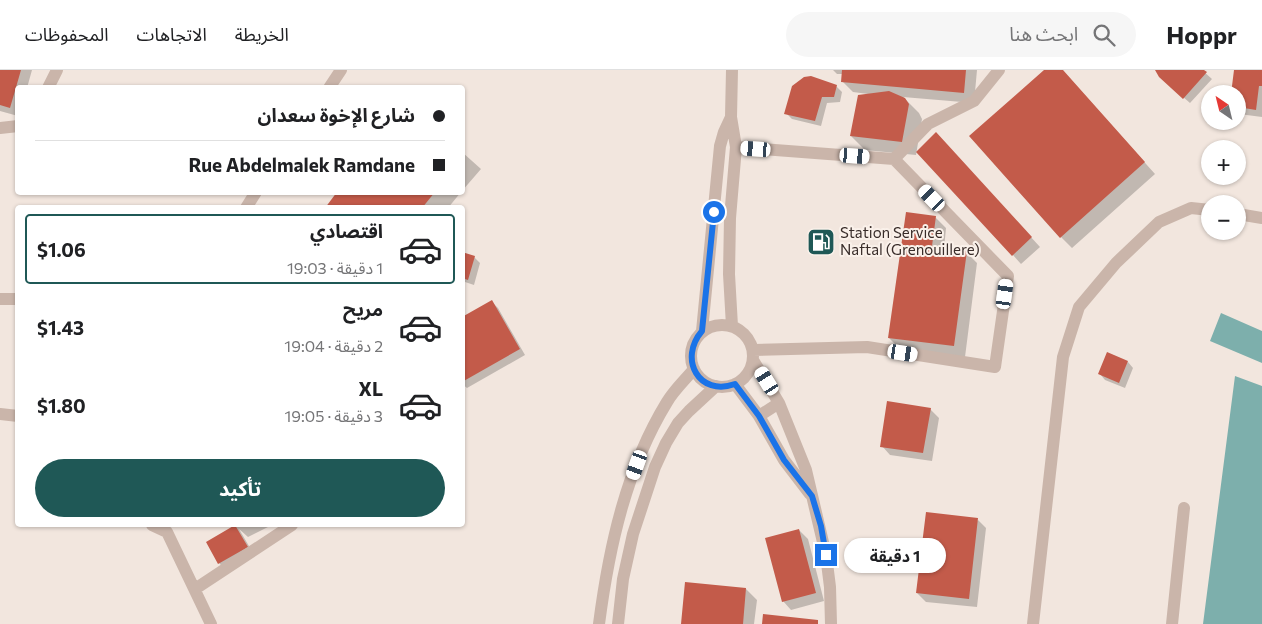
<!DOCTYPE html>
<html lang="ar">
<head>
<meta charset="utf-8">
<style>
  :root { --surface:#fff; --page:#f6f6f6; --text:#202124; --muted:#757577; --line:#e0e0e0; --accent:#1f5856 }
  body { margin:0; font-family:Commissioner,"Noto Sans Arabic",sans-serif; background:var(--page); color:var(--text); direction:rtl; height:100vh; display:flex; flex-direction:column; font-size:19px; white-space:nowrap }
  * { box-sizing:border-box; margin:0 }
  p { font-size:16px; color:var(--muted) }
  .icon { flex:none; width:28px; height:28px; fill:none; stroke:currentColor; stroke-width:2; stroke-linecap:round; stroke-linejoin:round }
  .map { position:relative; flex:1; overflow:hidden; direction:ltr }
  .drawer { position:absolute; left:15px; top:135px; width:450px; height:322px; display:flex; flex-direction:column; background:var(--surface); border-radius:5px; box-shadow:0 1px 4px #0004; direction:rtl }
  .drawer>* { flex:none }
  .top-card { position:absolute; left:15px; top:15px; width:450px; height:110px; border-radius:5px; box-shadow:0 1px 4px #0004; direction:rtl; display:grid; align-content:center; height:110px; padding:0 20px; background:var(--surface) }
  .needle { width:32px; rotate:325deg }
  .tools { position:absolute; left:1201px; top:15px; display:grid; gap:10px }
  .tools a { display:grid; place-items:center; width:45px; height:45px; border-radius:50%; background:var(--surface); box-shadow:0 1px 4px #0004; font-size:25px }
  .end { position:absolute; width:22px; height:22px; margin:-11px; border:6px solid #1a73e8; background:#fff; box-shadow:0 0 0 2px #fff }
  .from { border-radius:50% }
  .bubble { position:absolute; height:35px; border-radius:18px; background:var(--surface); box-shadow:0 1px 4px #0004; font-size:16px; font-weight:700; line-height:35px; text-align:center; direction:rtl }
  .car { position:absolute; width:15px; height:30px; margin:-15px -8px; border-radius:6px; box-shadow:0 0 4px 1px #0007; background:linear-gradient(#fff 24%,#345 0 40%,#fff 0 76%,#345 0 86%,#fff 0) }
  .top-card b { display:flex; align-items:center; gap:18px; height:48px; font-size:19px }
  .top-card b+b { border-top:1px solid var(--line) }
  .top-card i { width:12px; height:12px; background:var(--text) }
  ul { padding:9px 0 0; list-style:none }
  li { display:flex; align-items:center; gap:15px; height:70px; margin:0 10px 8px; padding:0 10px; border:2px solid transparent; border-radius:5px }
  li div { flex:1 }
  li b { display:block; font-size:19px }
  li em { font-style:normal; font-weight:700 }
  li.active { border-color:var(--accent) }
  li>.icon { width:45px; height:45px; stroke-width:1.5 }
  .cta { display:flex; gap:10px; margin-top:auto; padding:10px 20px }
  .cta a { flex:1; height:58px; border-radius:30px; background:var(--accent); color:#fff; font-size:20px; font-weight:700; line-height:58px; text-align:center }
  header { display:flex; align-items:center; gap:30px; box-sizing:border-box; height:70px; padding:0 25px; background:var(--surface); border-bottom:1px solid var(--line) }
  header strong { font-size:24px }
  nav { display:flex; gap:28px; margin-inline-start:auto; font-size:18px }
  .search { width:350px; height:45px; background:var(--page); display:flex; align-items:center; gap:12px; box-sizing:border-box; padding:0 18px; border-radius:28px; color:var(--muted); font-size:19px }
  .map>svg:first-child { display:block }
  .water { fill:#7dafac }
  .shadow { fill:#0003 }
  .building { fill:#c35b4a }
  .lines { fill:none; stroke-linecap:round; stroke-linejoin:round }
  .minor { stroke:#cab5aa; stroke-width:12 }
  .route { stroke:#1a73e8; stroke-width:6 }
  .labels { text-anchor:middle; stroke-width:4; stroke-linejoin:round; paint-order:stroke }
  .poi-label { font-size:15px; fill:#382c29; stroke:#faf1ea; text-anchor:start }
</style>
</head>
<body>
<header>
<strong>Hoppr</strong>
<div class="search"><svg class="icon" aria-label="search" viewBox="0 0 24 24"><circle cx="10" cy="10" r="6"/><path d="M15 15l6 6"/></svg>ابحث هنا</div>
<nav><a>الخريطة</a><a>الاتجاهات</a><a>المحفوظات</a></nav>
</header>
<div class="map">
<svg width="1262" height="554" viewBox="0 0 1262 554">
  <rect width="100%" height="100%" fill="#f2e6de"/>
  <path class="water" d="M1221 243 1262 261V293L1210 271Z
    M1235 306 1262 316V554H1203Z"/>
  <path class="shadow" d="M0 0H32L27 18H18V46L0 41Z
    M833 0H977L974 33 903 27 919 43 922 49 916 85 865 80 851 66 868 24 853 22 842 11 843 4H837Z
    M1045 0H1062L1155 104 1072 178 1061 167Z
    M1157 0H1202L1212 9 1190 33 1167 13Z
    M1236 0H1262V47L1239 44 1238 43Z
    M836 16 842 22 840 32 827 33 821 56 792 49 786 43Z
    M945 73 1040 177 1021 194 1013 185Z
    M462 82 481 99 462 121Z
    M339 122H461L448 138H326Z
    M935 147 946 158 944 179 966 182 977 193 965 287 900 279 889 268Z
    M462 183 474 187 480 193 474 215 462 211Z
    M492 232 498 238 525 285 467 318 462 314V249Z
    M1128 292 1133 298 1125 318 1105 310 1100 304Z
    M930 339 939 348 932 391 890 385 882 376Z
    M978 450 986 458 977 537 926 532 917 523Z
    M236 455H272L248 467 239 459 253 483 225 499 219 493 207 473 237 456Z
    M799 460 808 469 824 531 791 540 783 531Z
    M686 513 746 519 757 530 754 554H682Z"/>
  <path class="building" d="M0 0H21L10 38 0 35Z
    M842 0H966L964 23 841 12Z
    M1044 0H1063L1145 92 1060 168 969 66Z
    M1155 0H1204L1207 2 1183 29 1159 7Z
    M1234 0H1262V16H1259L1256 40 1238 37V24H1231Z
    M811 6 837 15 834 27H822L815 51 784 44 792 16 804 7Z
    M889 21 905 28 909 34 902 72 850 66 858 25Z
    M936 62 1032 167 1012 186 916 82Z
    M337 122H435L422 138H325Z
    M906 142 936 146 932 176 967 181 954 276 888 268Z
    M462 182 475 186 468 210 462 208Z
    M492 230 520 279 462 312V247Z
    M1107 282 1128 291 1119 313 1098 304Z
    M887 331 931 338 923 383 880 377Z
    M926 442 978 448 969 529 916 523Z
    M235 455 248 477 218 494 206 472Z
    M799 459 816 523 782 532 765 468Z
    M685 512 746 518 743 554H681Z
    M763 544 818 550V554H762Z"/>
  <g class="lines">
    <path class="minor" d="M732 0 731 47 736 77 730 148 729 204 732 256
      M48 18 57 0
      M329 18 341 0
      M0 58 18 56
      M736 77 894 89 1008 206 995 297 867 277 753 280
      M894 89 928 54 974 31 999 0
      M246 138 256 122
      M1238 144 1262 148
      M0 229H18
      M691 286a31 31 0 1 1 62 0a31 31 0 1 1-62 0Z
      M702 261 720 76 724 62 731 47
      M753 290 779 333 806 400 826 485 830 517 831 554
      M735 314 759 346 784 390 810 424
      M0 344 18 346
      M759 346 779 333
      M152 455 167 462 211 554
      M195 519 292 455
      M599 554C609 477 626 399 667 332 674 320 685 310 694 299
      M618 554 623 509 633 464 655 397 666 373 678 353 689 341 716 316
      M1033 554 1063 287 1079 237 1116 193 1159 152 1191 138 1210 140
      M1172 554 1184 438"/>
  </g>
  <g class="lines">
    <path class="route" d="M714 142 702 261C678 289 699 327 735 314L759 346 784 390 812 426 821 456 826 485"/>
  </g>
  <defs>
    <symbol id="fuel-square" viewBox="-11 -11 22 22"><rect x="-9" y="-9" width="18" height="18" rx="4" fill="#1f5856" stroke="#faf1ea"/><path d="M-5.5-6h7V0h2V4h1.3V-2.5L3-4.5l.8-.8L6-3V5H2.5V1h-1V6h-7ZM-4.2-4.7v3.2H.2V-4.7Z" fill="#fff"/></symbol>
  </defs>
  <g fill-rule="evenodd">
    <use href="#fuel-square" x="805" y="156" width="32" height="32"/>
  </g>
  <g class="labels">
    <g class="poi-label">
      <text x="840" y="168">Station Service<tspan x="840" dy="17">Naftal (Grenouillere)</tspan></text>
    </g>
  </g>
</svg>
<div class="tools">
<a><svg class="needle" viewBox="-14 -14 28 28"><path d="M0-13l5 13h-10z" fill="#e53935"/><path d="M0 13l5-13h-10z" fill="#757577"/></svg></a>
<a>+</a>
<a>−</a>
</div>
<i class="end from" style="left:714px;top:142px"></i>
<i class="end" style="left:826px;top:485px"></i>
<div class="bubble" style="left:844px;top:468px;width:102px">1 دقيقة</div>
<i class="car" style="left:756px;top:79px;rotate:274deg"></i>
<i class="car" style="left:855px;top:86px;rotate:94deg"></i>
<i class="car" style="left:932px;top:128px;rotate:316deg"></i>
<i class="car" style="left:1005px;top:224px;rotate:8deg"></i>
<i class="car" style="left:903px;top:283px;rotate:99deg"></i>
<i class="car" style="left:767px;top:311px;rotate:328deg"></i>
<i class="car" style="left:637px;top:395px;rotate:200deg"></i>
<div class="top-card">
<b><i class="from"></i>شارع الإخوة سعدان</b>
<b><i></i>Rue Abdelmalek Ramdane</b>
</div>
<section class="drawer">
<ul>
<li class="active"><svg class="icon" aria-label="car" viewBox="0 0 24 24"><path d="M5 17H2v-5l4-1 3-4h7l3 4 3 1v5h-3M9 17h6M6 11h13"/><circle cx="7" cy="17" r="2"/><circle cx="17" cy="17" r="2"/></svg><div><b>اقتصادي</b><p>1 دقيقة · 19:03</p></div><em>$1.06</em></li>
<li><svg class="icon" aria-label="car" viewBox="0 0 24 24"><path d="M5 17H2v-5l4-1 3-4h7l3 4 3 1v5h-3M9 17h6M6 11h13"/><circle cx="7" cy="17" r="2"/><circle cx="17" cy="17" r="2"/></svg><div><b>مريح</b><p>2 دقيقة · 19:04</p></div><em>$1.43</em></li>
<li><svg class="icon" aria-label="car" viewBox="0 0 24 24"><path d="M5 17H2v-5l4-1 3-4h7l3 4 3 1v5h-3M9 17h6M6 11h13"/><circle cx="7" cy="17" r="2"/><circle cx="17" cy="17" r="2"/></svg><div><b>XL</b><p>3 دقيقة · 19:05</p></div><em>$1.80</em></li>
</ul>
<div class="cta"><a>تأكيد</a></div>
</section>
</div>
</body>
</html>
